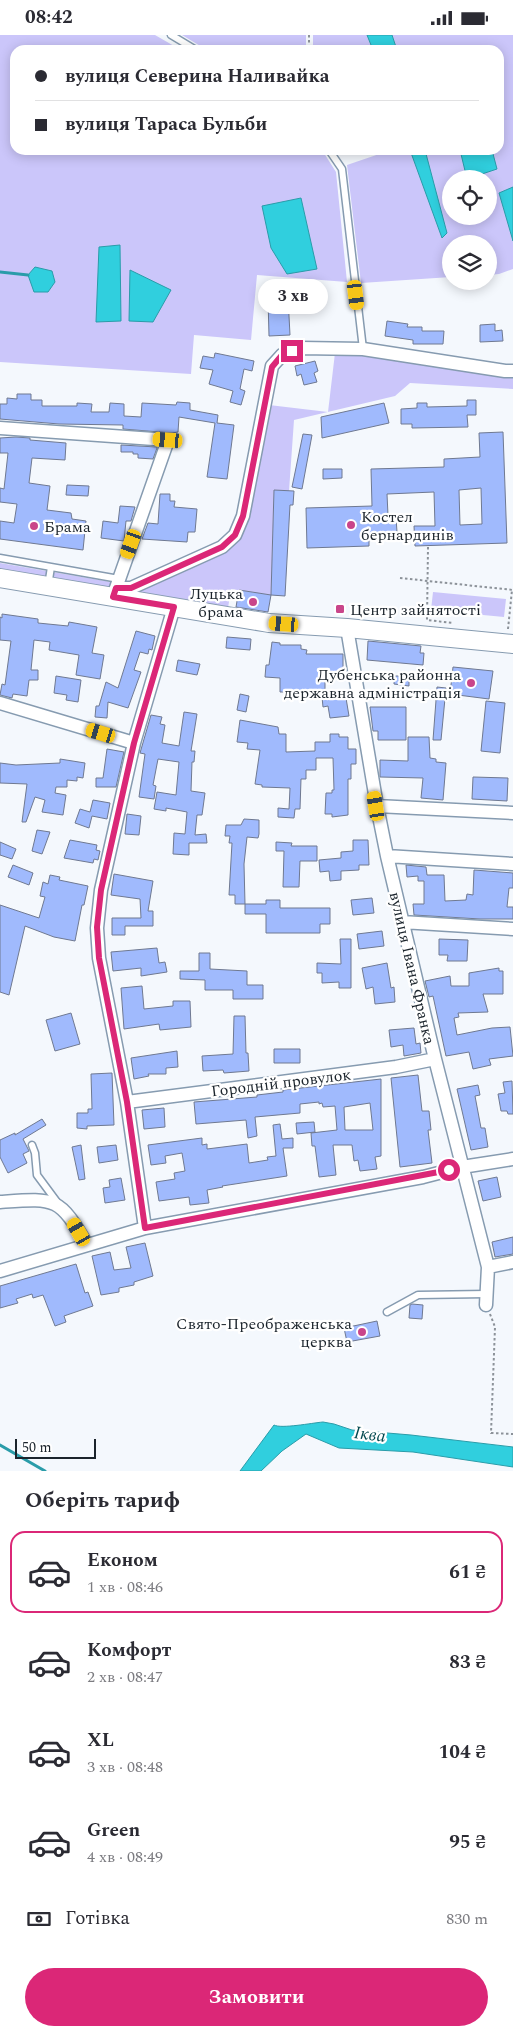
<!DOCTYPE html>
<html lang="uk">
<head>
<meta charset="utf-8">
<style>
  :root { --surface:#fff; --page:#f2f2f3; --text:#2b2b33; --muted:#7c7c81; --line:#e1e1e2; --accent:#db2777 }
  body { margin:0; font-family:Spectral,serif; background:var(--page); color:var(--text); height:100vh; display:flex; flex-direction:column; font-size:19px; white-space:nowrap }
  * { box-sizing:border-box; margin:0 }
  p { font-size:16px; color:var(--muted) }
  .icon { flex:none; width:28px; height:28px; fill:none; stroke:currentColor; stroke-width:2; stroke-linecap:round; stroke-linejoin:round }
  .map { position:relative; height:1436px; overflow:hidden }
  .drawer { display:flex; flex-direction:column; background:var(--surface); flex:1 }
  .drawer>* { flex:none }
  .hud { position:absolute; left:10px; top:10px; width:494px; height:110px; border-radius:15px; box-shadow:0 2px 12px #0003; display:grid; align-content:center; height:110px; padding:0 25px; background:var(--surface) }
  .buttons { position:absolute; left:442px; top:135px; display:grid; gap:10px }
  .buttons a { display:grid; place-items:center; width:55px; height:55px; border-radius:50%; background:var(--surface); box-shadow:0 2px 12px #0003; font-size:25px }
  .scale { position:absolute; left:15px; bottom:12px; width:81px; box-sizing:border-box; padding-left:5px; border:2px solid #1b242c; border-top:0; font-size:14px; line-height:18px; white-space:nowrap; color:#1b242c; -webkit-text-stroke:4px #fff; paint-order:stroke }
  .end { position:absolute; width:22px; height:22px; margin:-11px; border:6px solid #db2777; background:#fff; box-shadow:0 0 0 2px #fff }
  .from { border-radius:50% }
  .bubble { position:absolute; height:35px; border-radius:18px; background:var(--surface); box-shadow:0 2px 12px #0003; font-size:16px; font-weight:700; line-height:35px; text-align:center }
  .car { position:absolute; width:15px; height:30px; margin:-15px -8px; border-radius:6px; box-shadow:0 0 4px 1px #0007; background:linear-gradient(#f5c518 24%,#345 0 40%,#f5c518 0 76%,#345 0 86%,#f5c518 0) }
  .hud b { display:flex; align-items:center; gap:18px; height:48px; font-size:19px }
  .hud b+b { border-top:1px solid var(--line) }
  .hud i { width:12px; height:12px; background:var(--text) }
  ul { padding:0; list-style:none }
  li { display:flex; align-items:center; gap:15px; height:82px; margin:0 10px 8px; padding:0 15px; border:2px solid transparent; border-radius:15px }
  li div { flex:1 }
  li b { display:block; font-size:19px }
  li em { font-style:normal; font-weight:700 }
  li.current { border-color:var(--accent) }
  li>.icon { width:45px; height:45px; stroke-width:1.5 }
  h2 { padding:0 25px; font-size:22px; line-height:60px }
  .pay { display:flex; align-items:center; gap:12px; height:55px; padding:0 25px; font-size:19px }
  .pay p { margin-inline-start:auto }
  .primary-button { display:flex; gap:10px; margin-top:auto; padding:10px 25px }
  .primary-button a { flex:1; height:58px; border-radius:30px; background:var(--accent); color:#fff; font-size:20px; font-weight:700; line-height:58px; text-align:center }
  .status { display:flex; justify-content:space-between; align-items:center; height:35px; padding:0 25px; background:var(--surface); direction:ltr }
  .status svg { height:14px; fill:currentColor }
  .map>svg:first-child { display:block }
  .green { fill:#cbc6fa; fill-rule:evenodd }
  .water { fill:#30cfde; stroke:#2a9ca9 }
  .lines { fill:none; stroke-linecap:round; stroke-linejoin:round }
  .stream { stroke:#2a9ca9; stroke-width:3 }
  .building { fill:#a0bafd; stroke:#6f7991; fill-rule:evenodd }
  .lane-casing { stroke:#869bb0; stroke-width:9 }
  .street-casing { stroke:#869bb0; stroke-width:15 }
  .secondary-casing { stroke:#869bb0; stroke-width:20 }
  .path { stroke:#8c9299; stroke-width:2; stroke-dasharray:2.5 2.5; stroke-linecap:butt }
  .lane { stroke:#fff; stroke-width:6 }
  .street { stroke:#fff; stroke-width:12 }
  .secondary { stroke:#fff; stroke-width:18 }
  .route { stroke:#db2777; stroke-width:6 }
  .poi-dot { fill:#c9458a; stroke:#fff; stroke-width:2 }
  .labels { text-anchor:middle; stroke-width:4.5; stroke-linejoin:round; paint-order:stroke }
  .poi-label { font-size:16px; fill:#1b242c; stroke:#fff; text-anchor:start }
  .street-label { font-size:16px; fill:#1b242c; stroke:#fff }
  .water-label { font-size:18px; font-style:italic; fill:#054a50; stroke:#fff }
</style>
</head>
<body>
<div class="status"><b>08:42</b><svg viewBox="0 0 49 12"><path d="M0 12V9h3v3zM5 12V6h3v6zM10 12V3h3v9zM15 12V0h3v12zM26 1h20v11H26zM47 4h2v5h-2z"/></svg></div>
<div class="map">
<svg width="513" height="1436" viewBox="0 0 513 1436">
  <rect width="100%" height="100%" fill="#f4f8fd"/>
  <path class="green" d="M0 0H155L181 15H15V115H322L336 137 347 247 257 240 251 305 194 300 191 339 0 327Z
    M182 0H306V15H207Z
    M313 0H513V234L499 239 489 240V209H451V242L361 248 347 130 391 115H499V15H313ZM451 144H489V181H451Z
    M335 318H362L513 341V354L410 348 395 361 294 385 289 456H274L271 560 231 554 228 573 134 557 239 502 269 370 328 377Z
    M0 528 111 547 110 553 0 535Z
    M433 557 506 564 504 582 431 575Z"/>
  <path class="water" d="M367 0H392L397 15H373Z
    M410 115H425L447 198 442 203Z
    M460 115H492L497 134 467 144Z
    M513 152V206L499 158Z
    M301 163 317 234 287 239 271 213 262 171Z
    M120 210 121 286 96 287 99 212Z
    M35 232 52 236 55 247 48 257H34L28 240Z
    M130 235 171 255 153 287 129 286Z
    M323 1387 334 1389 352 1395 411 1400 513 1412V1432L413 1417 339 1413 306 1399 282 1416 261 1436H240L274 1390C281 1394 312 1388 323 1387Z"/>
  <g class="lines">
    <path class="stream" d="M0 237 28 240
      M0 1410 45 1436"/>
  </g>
  <path class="building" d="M289 253 291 261 288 262 290 300 269 301 268 263 276 261 275 256Z
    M387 286 408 289 407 292H422V296H444L443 309H413V305L385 301Z
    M495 289V296L502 295 503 306 480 307V290Z
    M215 318 254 326 252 336 244 334 240 354 245 356 241 370 230 367 233 356 209 349 213 335 200 333 203 321 214 323Z
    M315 326 318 336 314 338 317 347 304 350 301 339 297 341 295 331Z
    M17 359H31V365H42V371H77V368L92 369 91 377H109L110 368 124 369V381L141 382 142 368 176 370 177 367 190 368V375L218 380 217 388 234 390 227 444 207 442 215 388 179 382 178 397 172 398 123 394V390L59 389 0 384V369H7V363L17 364Z
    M467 365H476V380H467L468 392 412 393V389H401V374L417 373V368H427V372L467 371Z
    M384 368 389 388 322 403 321 382Z
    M503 397 507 508 415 511 414 491H435L434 457 387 459 388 480 396 483 397 497 390 502 369 503V511L307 513 306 473 372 471 371 434 444 432V424L480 422 479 398ZM481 453 482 489 460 490 459 455Z
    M303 399 312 400 302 454 292 452Z
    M16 402 30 403V405L66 408 65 425 32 423 29 448 50 451 47 475 71 478 72 484 86 486 83 515 0 504V486L14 488 17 469 0 467V453L4 454 8 418H0V403Z
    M121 410 157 412V413L153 424 138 423V419H133V417H121Z
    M323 434H342V443L323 444Z
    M67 450 89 451 88 461 66 460Z
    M274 455 294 456 293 470H290L285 561 271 560Z
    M160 459H170V466H175L174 472 197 474 195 497H188L187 507 142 504 148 488 158 489Z
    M120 471 135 472 131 486H126L124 506 101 503 103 486 118 488Z
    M239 555 271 560 268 577 236 572Z
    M2 579 38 584V588L68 591 69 587 97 592 92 618 104 620 100 644 76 640 79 620 49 615 50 607 34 605 31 635H38V645H29L27 661 13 659 12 663 0 660 2 649 5 650 11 606 0 605V582L2 583Z
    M136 596 155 601 152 615 149 614 148 619 140 617 134 635 141 637 128 673 108 667 107 683 95 682 96 671H99L106 647 118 653Z
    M227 602 251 604 250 615 226 613Z
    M368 606 421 611 420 618H424L423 630 367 625Z
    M272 607 280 608V610H301V614L307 615 306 619H343V635H339V639H325V660L345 657 349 681 330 683 328 671 323 672 322 662H295V657H280V643L265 642 266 630H269Z
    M178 625 200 629 197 640 176 636Z
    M453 632 493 636 489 664 450 659Z
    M56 641 81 645 78 667 66 665 67 660 54 658Z
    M394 641H409V651L394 649Z
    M437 652 446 653 441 705H433Z
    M240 659 249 661 246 677 237 675Z
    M486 666 505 668 500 718 481 716Z
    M370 672H406V705H378V696H373Z
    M184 677 197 679 191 716H195L194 727H192L191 756 205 758 202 780H197L195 800 206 799 207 808H189V820L173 819 174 798 185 799 187 777 166 773V776L154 774 157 757 176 760 179 727 158 724 153 750 156 751 154 764 139 762 145 719 140 718 151 680 162 682 160 689 165 690 162 708 179 711Z
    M240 685 278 692 279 699H286V717L315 716V707H330V699H339V702H348V714H356V729H351V744H348V780L332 782V779H325L326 758H332V755H334L333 723H316V735H306V744H301L300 774H295L294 783 278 782V773L289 774 290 753 262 752V750L255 749 260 715 247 714 248 708 237 707Z
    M408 702H429L430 723 436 724V727L446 728 443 765 421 763 423 743 380 742V725L408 726Z
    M107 714 124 717 116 752H96V743H103Z
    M60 724 85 728 83 743 77 742V746L67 745V752H56L55 758 66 760 63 780 42 777 45 765 35 762 26 787H22L27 749 0 748V728L16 730 60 728Z
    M473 742 508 743 507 766 472 764Z
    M93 765 110 768 107 784 92 781 89 793 75 788 80 774 90 777Z
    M127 779 141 781 139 800 125 799Z
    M244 784 259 785V799L258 803 247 802 244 829 245 869H235V860H229L232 808H229L230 801H225L226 790H241Z
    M37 795 50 797 42 819 32 816Z
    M70 805 97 810 96 815 100 816 98 825 94 824 93 828 64 823Z
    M353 805H368L369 830H359V835L341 836V845L330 846 329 836 320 837 319 825 341 823V817L353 816Z
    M0 807 16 814 12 824 0 820Z
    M276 807 292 808 291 811H317V826H300L299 852H283L284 816H276Z
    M13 830 33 838 29 850 8 842Z
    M406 830 426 832 427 840H444L445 866 466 865 467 859 473 860 474 835 513 838V853H509L507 872H513V884H480L414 880 413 869H424V846H418V841L407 842Z
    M114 839 153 846 148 876H153V891H125V900H112V883H141L140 864 111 860Z
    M50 840 60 842 59 845 88 851 84 870H82L75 906 54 902 25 891 9 960 0 957V870L39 883 45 862 40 861 43 847 48 849Z
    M372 863 374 878 353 880 351 865Z
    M266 865H280V873H330V889H320V898H266V879H245V869H266Z
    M382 896 384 911 359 914 357 899Z
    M340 904H351V953H339V947L322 948V938H317V928L341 929Z
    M439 904 468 905 467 926H447L448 920H439Z
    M157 913 159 928 165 927 167 937 141 941V933L113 936 111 917Z
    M199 918H210V934L247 936V950H263V964H233V955H205V945L180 944V936H199Z
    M387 928 391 953 394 952 395 967 375 969 373 952 366 954 362 933Z
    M499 933V936H503V959H483L488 977 458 978 459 982 454 983 457 1000 492 993 510 992 513 1021 489 1024 491 1030 473 1034 469 1017 446 1021 433 961 429 962 425 946 450 941 451 951H469V938Z
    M142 951 144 974 173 971V966H190L191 992 160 995 159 989 124 994 121 953Z
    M71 978 80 1009 55 1016 46 985Z
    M234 981H245L246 1018H248L249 1036 224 1038 223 1035 203 1036 202 1021 233 1019Z
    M414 993 416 1009 420 1008 421 1018 404 1021 403 1010 391 1012 389 995Z
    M274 1014H300V1028H274Z
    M177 1016 178 1032 166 1033V1039H148L149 1041 134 1044 131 1023Z
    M112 1038 114 1090 87 1091V1094L77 1093V1078H88V1074H92L91 1039Z
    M418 1040 422 1076H429L431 1095H428L432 1128 400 1132 391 1043Z
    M381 1044V1121L375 1122 377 1134 360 1136 358 1125 354 1126 352 1110H333L336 1140 319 1142 315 1111H312L311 1098 337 1095 335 1071 323 1072 322 1068 319 1069V1067L300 1069V1078L255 1082 257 1101 248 1103 246 1085 196 1089 194 1067 257 1062V1060L283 1057V1055ZM370 1068 373 1095H345L344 1072Z
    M512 1046 513 1079H508L507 1076H501L498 1059 505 1058 503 1047Z
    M478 1050 480 1060 475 1061 481 1093H485L488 1112 471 1115 457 1054Z
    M164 1073 165 1092 144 1094 142 1075Z
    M42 1084 46 1090 23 1104 29 1116 23 1119 27 1128 8 1138 0 1122V1105L15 1098V1100Z
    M314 1087 315 1097 297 1099 296 1088Z
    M280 1089 282 1104 293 1103V1113H283L287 1141 222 1151 223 1152 207 1155 209 1168 190 1170 189 1162 159 1166 156 1147 175 1144 174 1138 185 1136 182 1118 165 1121 166 1128 151 1130 148 1110 202 1103V1110L207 1109V1114L247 1109 249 1128 268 1125 267 1122 276 1121 273 1090Z
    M81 1110 85 1144 79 1145 72 1112Z
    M116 1110 118 1125 99 1128 97 1112Z
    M497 1142 501 1162 483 1166 478 1146Z
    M121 1143 125 1165 105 1168 103 1153 110 1152 109 1145Z
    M513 1202V1219L495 1222 492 1207Z
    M145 1208 153 1241 134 1247V1250L119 1253V1257L101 1260 92 1221 110 1217 114 1235 131 1233 126 1212Z
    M76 1229 85 1258 88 1257 93 1271 64 1281 66 1287 55 1291 43 1260 33 1263 32 1259 16 1264 18 1268 0 1273V1251Z
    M412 1269 423 1270 422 1284 409 1283 410 1270Z
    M377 1286 380 1301 347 1307 344 1293Z"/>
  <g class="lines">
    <defs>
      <path id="lane" d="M171 0 196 15
        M329 115 342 134 363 314
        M0 523 119 544
        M48 551 51 532
        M32 1110 35 1118 37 1140 57 1167
        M387 1277 418 1260 487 1259"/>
      <path id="street" d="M0 393 168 405 116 553
        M113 562 116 553H131L222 512 235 500 243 481 272 331 282 320 301 313 363 314 505 336H513
        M347 593 377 771 387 821 435 1024 488 1232 486 1270
        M0 668 134 708
        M377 771 513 778
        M387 821 513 829
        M402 887 513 894
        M127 1067 396 1032 435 1024
        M0 1167C55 1163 59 1161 87 1210
        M145 1193 127 1067 99 923 97 893 101 855 134 708 174 572
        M488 1232 513 1227
        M0 1236 145 1193 423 1142 462 1132 513 1124"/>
      <path id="secondary" d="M0 543 269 588 347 593 513 609"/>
    </defs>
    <use href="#lane" class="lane-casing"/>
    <use href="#street" class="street-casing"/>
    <use href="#secondary" class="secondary-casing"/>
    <path class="path" d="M309 0V15
      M428 512 427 585 453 588
      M400 543 513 555
      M508 594 512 555
      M490 1279 495 1292 491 1398 513 1399"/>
    <use href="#lane" class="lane"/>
    <use href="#street" class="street"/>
    <use href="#secondary" class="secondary"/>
  </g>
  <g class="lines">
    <path class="route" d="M292 316 282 320 272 332 243 481 235 500 222 512 131 553H116L113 562 174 572 134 708 101 855 97 892 99 923 127 1067 145 1193 449 1135"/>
  </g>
  <g class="poi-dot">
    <circle cx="351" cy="490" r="5"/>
    <circle cx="34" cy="491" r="5"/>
    <circle cx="253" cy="567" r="5"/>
    <rect x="335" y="569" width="10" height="10" rx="2.5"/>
    <circle cx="471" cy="648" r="5"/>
    <circle cx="362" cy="1297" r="5"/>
  </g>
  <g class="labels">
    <g class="poi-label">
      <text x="361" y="487">Костел<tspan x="361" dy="18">бернардинів</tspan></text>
      <text x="44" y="497">Брама</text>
      <text x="243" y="564" text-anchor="end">Луцька<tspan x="243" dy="18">брама</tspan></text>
      <text x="350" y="580">Центр зайнятості</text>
      <text x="461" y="645" text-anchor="end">Дубенська районна<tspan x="461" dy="18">державна адміністрація</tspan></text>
      <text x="352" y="1294" text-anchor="end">Свято-Преображенська<tspan x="352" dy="18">церква</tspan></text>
    </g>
    <g class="street-label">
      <text transform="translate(413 933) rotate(77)" y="6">вулиця Івана Франка</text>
      <text transform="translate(281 1047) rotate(-7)" y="6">Городній провулок</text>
    </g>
    <g class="water-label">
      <text transform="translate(370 1399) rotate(7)" y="6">Іква</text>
    </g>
  </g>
</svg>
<div class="buttons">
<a><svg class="icon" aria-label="locate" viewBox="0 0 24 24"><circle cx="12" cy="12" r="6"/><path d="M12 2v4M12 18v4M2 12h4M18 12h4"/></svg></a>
<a><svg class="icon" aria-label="layers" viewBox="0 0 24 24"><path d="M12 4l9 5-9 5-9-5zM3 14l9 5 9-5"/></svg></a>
</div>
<div class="scale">50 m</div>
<i class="end from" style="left:449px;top:1135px"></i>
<i class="end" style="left:292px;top:316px"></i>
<div class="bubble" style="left:258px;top:244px;width:70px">3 хв</div>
<i class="car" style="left:356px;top:260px;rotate:173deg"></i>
<i class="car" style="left:168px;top:405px;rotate:274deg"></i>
<i class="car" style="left:131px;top:509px;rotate:200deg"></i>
<i class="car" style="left:284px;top:589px;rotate:274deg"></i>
<i class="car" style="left:101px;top:698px;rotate:287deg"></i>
<i class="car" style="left:376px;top:771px;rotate:351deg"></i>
<i class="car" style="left:79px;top:1197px;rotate:330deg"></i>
<div class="hud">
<b><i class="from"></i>вулиця Северина Наливайка</b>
<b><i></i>вулиця Тараса Бульби</b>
</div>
</div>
<section class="drawer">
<h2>Оберіть тариф</h2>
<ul>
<li class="current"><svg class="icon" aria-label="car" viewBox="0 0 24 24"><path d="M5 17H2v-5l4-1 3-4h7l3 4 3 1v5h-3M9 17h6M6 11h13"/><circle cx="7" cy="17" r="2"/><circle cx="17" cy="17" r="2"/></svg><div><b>Економ</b><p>1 хв · 08:46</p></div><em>61 ₴</em></li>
<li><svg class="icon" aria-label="car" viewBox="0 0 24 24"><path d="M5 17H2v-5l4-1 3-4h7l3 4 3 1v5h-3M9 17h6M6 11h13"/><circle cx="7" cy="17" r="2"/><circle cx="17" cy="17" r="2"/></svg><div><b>Комфорт</b><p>2 хв · 08:47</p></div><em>83 ₴</em></li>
<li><svg class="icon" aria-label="car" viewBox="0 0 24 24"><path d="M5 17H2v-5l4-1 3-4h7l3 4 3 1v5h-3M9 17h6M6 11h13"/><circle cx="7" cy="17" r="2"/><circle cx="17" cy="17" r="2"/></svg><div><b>XL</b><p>3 хв · 08:48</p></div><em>104 ₴</em></li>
<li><svg class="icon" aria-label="car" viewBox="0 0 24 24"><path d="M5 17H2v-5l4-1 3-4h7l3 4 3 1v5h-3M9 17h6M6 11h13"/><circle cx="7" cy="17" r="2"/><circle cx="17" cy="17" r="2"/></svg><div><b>Green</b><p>4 хв · 08:49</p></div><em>95 ₴</em></li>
</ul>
<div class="pay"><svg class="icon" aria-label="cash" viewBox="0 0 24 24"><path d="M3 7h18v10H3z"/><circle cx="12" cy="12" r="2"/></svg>Готівка<p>830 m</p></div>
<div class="primary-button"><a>Замовити</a></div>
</section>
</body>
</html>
